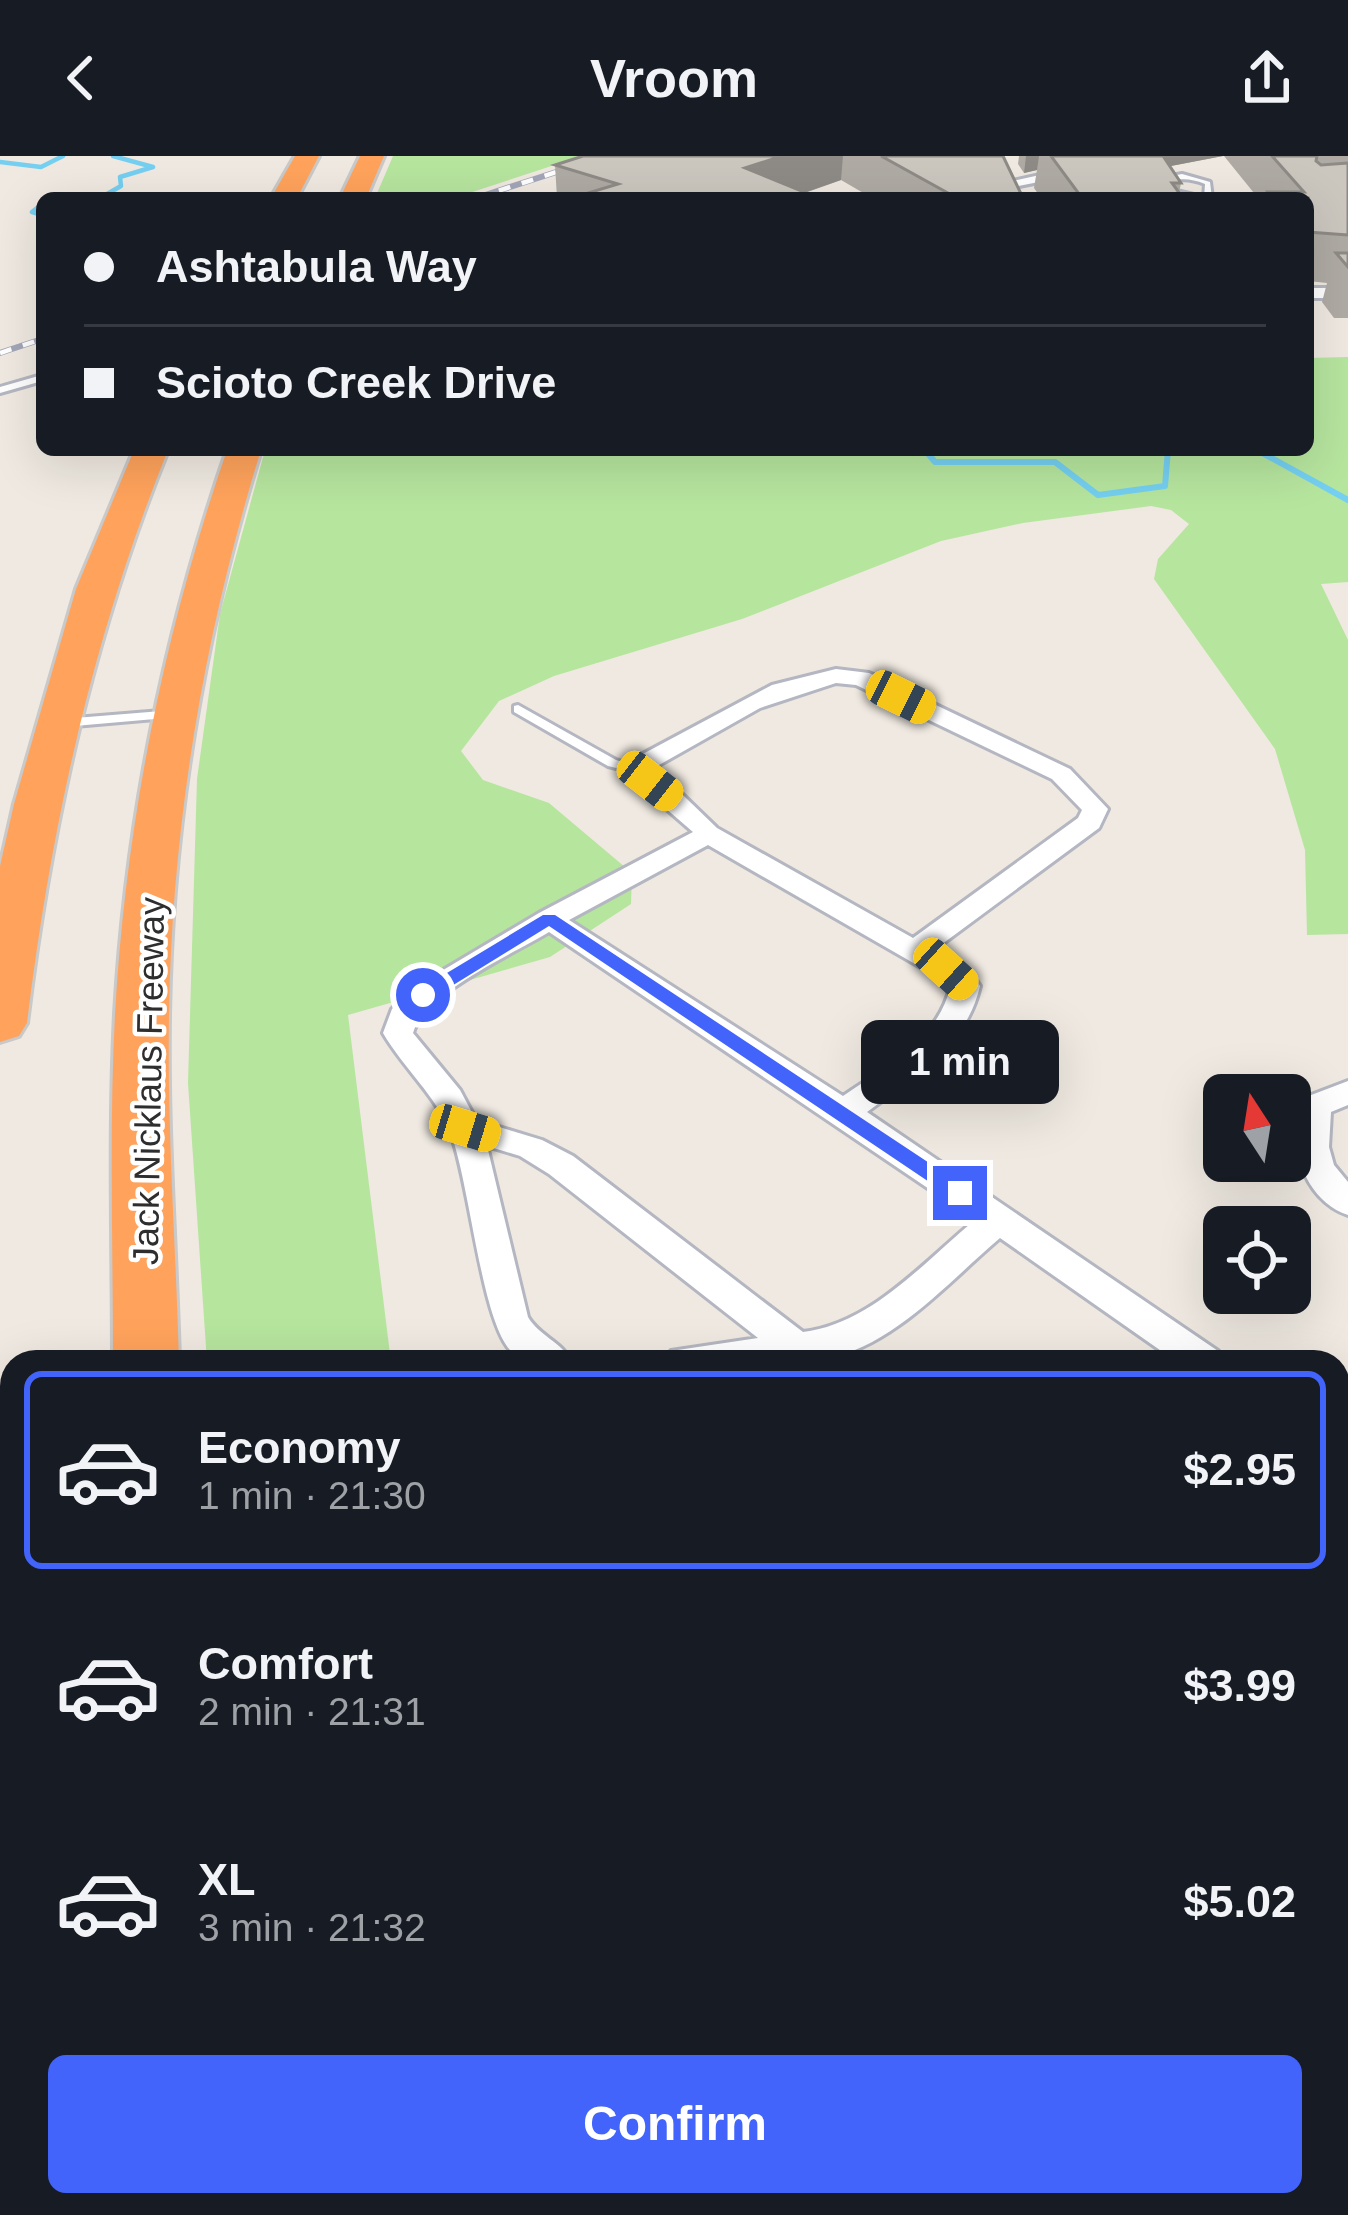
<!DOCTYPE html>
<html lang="en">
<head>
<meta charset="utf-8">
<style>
  :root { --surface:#171b24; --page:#20242c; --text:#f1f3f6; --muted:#9ea1a6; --line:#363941; --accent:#4264fb }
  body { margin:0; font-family:Arial,sans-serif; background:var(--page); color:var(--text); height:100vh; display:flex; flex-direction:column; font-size:45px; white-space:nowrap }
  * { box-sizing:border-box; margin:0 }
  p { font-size:39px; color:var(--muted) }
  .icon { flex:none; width:66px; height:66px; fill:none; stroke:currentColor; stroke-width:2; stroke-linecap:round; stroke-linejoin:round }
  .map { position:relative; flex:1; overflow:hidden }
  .details { position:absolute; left:0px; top:1194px; width:1350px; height:867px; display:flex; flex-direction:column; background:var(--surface); border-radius:36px 36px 0 0; box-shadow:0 12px 48px #0002 }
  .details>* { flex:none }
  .hud { position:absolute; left:36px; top:36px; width:1278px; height:264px; border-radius:18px; box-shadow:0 12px 48px #0002; display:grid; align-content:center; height:264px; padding:0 48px; background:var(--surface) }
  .needle { width:78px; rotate:348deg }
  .tools { position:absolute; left:1203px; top:918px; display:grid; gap:24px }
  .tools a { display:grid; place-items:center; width:108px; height:108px; border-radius:18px; background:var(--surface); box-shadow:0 12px 48px #0002; font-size:60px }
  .end { position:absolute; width:54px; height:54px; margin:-27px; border:15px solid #4264fb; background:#fff; box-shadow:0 0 0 6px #fff }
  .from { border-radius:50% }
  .bubble { position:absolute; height:84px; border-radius:18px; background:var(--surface); box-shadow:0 12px 48px #0002; font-size:39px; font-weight:800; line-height:84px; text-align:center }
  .car { position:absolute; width:36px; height:72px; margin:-36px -18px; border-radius:15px; box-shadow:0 0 9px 3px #0007; background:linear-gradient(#f5c518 24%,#345 0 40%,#f5c518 0 76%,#345 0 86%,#f5c518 0) }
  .hud b { display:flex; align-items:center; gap:42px; height:114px; font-size:45px }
  .hud b+b { border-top:3px solid var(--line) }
  .hud i { width:30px; height:30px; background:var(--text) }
  ul { padding:21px 0 0; list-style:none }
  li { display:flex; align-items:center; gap:36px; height:198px; margin:0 24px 18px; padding:0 24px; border:6px solid transparent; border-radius:18px }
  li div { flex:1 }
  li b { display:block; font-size:45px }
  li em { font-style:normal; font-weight:800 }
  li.on { border-color:var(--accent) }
  li>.icon { width:108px; height:108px; stroke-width:1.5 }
  .cta { display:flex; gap:24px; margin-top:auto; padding:24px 48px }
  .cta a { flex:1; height:138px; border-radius:18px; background:var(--accent); color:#fff; font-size:48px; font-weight:800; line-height:138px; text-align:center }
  header { display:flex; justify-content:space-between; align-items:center; height:156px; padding:0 48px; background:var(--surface); font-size:54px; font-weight:800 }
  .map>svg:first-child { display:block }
  .green { fill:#b6e59e }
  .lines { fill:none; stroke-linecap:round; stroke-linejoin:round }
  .stream-far1 { stroke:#75cff0; stroke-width:4.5 }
  .stream { stroke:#75cff0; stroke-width:6 }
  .lane-casing { stroke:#b4b7c1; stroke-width:6 }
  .street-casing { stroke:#b4b7c1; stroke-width:6 }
  .highway-casing { stroke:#c9c9c9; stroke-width:6 }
  .lane { fill:#fff; fill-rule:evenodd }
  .street { fill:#fff; fill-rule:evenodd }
  .highway { fill:#ffa35c; fill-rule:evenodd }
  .rail-casing { stroke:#a3a6b8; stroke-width:6 }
  .rail { stroke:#fff; stroke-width:4.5; stroke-dasharray:12; stroke-linecap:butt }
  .wall { fill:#afaba4 }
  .shaded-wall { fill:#8e8b86 }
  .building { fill:#cbc7bf; stroke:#8e8b86; stroke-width:3 }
  .route { fill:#4264fb }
  .labels { text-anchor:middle; stroke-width:9; stroke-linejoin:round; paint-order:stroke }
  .street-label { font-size:36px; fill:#2e2e2e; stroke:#fff }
</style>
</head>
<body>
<header><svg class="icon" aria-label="back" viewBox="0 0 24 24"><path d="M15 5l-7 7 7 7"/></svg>Vroom<svg class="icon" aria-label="share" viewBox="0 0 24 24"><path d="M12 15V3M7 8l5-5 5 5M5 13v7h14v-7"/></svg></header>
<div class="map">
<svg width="1348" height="2059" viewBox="0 0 1348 2059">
  <rect width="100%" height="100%" fill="#efe9e1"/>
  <path class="green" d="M393 0H582L454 42H375Z
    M1348 201V426L1321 428 1348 484V778L1307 779 1305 694 1275 593 1154 423 1158 403 1189 368 1171 354 1151 350 1023 367 941 385 742 463 554 520 499 545 461 595 483 624 549 647 632 717 631 748 550 801 348 859 391 1206H207L188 927 197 623 220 458 265 294H1308V202Z
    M1338 1439 1348 1440V2059H324L322 2049H1338Z"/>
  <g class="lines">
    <path class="stream-far1" d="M0 6 41 11 63 0
      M100 42 121 30 120 21 153 11 113 0
      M42 48 32 56 42 59"/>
    <path class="stream" d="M925 294 935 306H1055L1098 339 1165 330 1168 294
      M1257 294 1348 344"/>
    <defs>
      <path id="lane" d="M1182 18 1210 26 1212 42H1204L1205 28C1186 20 1173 23 1155 30L1152 28 1166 21Z
        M42 219V225L0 237V231Z
        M518 549 616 604 651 615 645 619 608 610 514 556V550Z
        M174 554 180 558 178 561 63 571 57 567 63 563Z"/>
      <path id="street" d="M1043 0H1061L1098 17 1207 42H1180L1079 18 974 39 967 35 1067 13Z
        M1308 132H1348V142H1308Z
        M836 513 869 517 1070 613 1108 653 1099 672 934 794 975 823 980 830C966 891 914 921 867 956L1218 1195 1223 1206H1177L1000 1082C949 1125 893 1191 825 1203 774 1213 717 1206 666 1206L671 1195 758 1182 549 1018 520 1000 487 990 528 1161C539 1180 562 1186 572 1206 552 1206 525 1212 510 1194 481 1161 470 1029 451 978 436 939 404 913 383 877L392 853 413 832 539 757 693 676 649 638 632 615 639 600 772 529ZM836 527 856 529 1052 623 1082 654 1078 662 913 782 717 672 658 615 659 609 760 552ZM708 689 936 820 950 832C937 885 885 911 843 940L569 764ZM549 776 975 1064C924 1106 871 1168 803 1176L573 1000 542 984 476 964 460 934 413 877C424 837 513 798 549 776Z
        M1348 925V949L1331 956 1329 991 1334 1009 1348 1026V1059C1302 1044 1284 981 1306 941Z
        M1338 1280 1348 1284V1321L1338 1317Z
        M1348 1441V1507L1338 1511V1444Z
        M1338 1853 1348 1858V1925L1338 1921Z"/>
      <path id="highway" d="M295 0H319L297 42H271Z
        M360 0H384L366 42H340Z
        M134 294H168C93 479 51 669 27 867L19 880 0 886V710L14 648 76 433Z
        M227 294H261C204 478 172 667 169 859 167 975 176 1091 179 1206H113C113 1090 109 974 115 858 126 665 164 477 227 294Z
        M190 2049H286L287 2059H191Z"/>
    </defs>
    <use href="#lane" class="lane-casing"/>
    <use href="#street" class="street-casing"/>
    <use href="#highway" class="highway-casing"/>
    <use href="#lane" class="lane"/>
    <use href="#street" class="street"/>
    <use href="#highway" class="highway"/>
    <defs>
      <path id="rail" d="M476 42 606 0
        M0 197 42 183"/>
    </defs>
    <use href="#rail" class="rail-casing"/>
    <use href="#rail" class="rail"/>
  </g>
  <path class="wall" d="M583 0H990L1023 42H872L841 24 805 37 819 42H557L555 9Z
    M1019 0H1223L1170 10 1181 27 1179 37 1183 42H1041L1034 32 1037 14 1024 17 1018 8Z
    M1224 0H1348V162H1334L1322 146 1327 127 1308 125V42H1258Z"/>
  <path class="shaded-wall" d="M782 0H843L841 24 789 42 745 12Z
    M1026 0H1039L1037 14 1024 17Z
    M1143 0H1223L1140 16Z"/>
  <path class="building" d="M583 0H782L745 12 819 42H603L588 37 618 28 555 9Z
    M881 0H1003L1023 42H957Z
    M1051 0H1163L1181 27H1172L1183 42H1082Z
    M1272 0H1317L1316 5 1321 9 1348 7V79L1308 76V42H1273L1268 36H1304Z
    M1336 97H1348V111Z"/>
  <path class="route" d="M543 759H555L967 1032V1042H953L549 770 429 844H417V835Z"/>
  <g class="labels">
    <g class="street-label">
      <text transform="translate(148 925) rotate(-89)" y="13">Jack Nicklaus Freeway</text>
    </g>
  </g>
</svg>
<div class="tools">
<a><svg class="needle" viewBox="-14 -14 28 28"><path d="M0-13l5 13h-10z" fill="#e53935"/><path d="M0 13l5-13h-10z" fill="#9ea1a6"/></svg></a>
<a><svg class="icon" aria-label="locate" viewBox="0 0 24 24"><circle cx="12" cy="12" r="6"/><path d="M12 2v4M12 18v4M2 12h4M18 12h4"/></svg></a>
</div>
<i class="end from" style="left:423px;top:839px"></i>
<i class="end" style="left:960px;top:1037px"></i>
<div class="bubble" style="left:861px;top:864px;width:198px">1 min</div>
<i class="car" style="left:901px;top:541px;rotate:116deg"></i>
<i class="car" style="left:650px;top:625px;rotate:128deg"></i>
<i class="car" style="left:946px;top:813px;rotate:132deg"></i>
<i class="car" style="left:465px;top:972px;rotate:107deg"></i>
<div class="hud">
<b><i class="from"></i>Ashtabula Way</b>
<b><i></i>Scioto Creek Drive</b>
</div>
<section class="details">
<ul>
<li class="on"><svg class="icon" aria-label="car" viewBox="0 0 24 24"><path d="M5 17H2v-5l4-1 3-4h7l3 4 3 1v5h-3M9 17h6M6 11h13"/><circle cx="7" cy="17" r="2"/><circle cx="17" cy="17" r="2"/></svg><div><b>Economy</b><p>1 min · 21:30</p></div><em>$2.95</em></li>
<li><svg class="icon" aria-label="car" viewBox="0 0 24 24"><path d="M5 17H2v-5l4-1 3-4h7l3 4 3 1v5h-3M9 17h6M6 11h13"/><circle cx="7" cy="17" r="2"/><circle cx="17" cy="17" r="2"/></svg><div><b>Comfort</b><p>2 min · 21:31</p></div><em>$3.99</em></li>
<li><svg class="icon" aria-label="car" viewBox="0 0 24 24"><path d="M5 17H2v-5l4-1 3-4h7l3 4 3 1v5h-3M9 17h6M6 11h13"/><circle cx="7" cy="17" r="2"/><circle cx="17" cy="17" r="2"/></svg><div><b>XL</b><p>3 min · 21:32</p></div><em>$5.02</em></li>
</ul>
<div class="cta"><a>Confirm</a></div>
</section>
</div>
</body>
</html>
